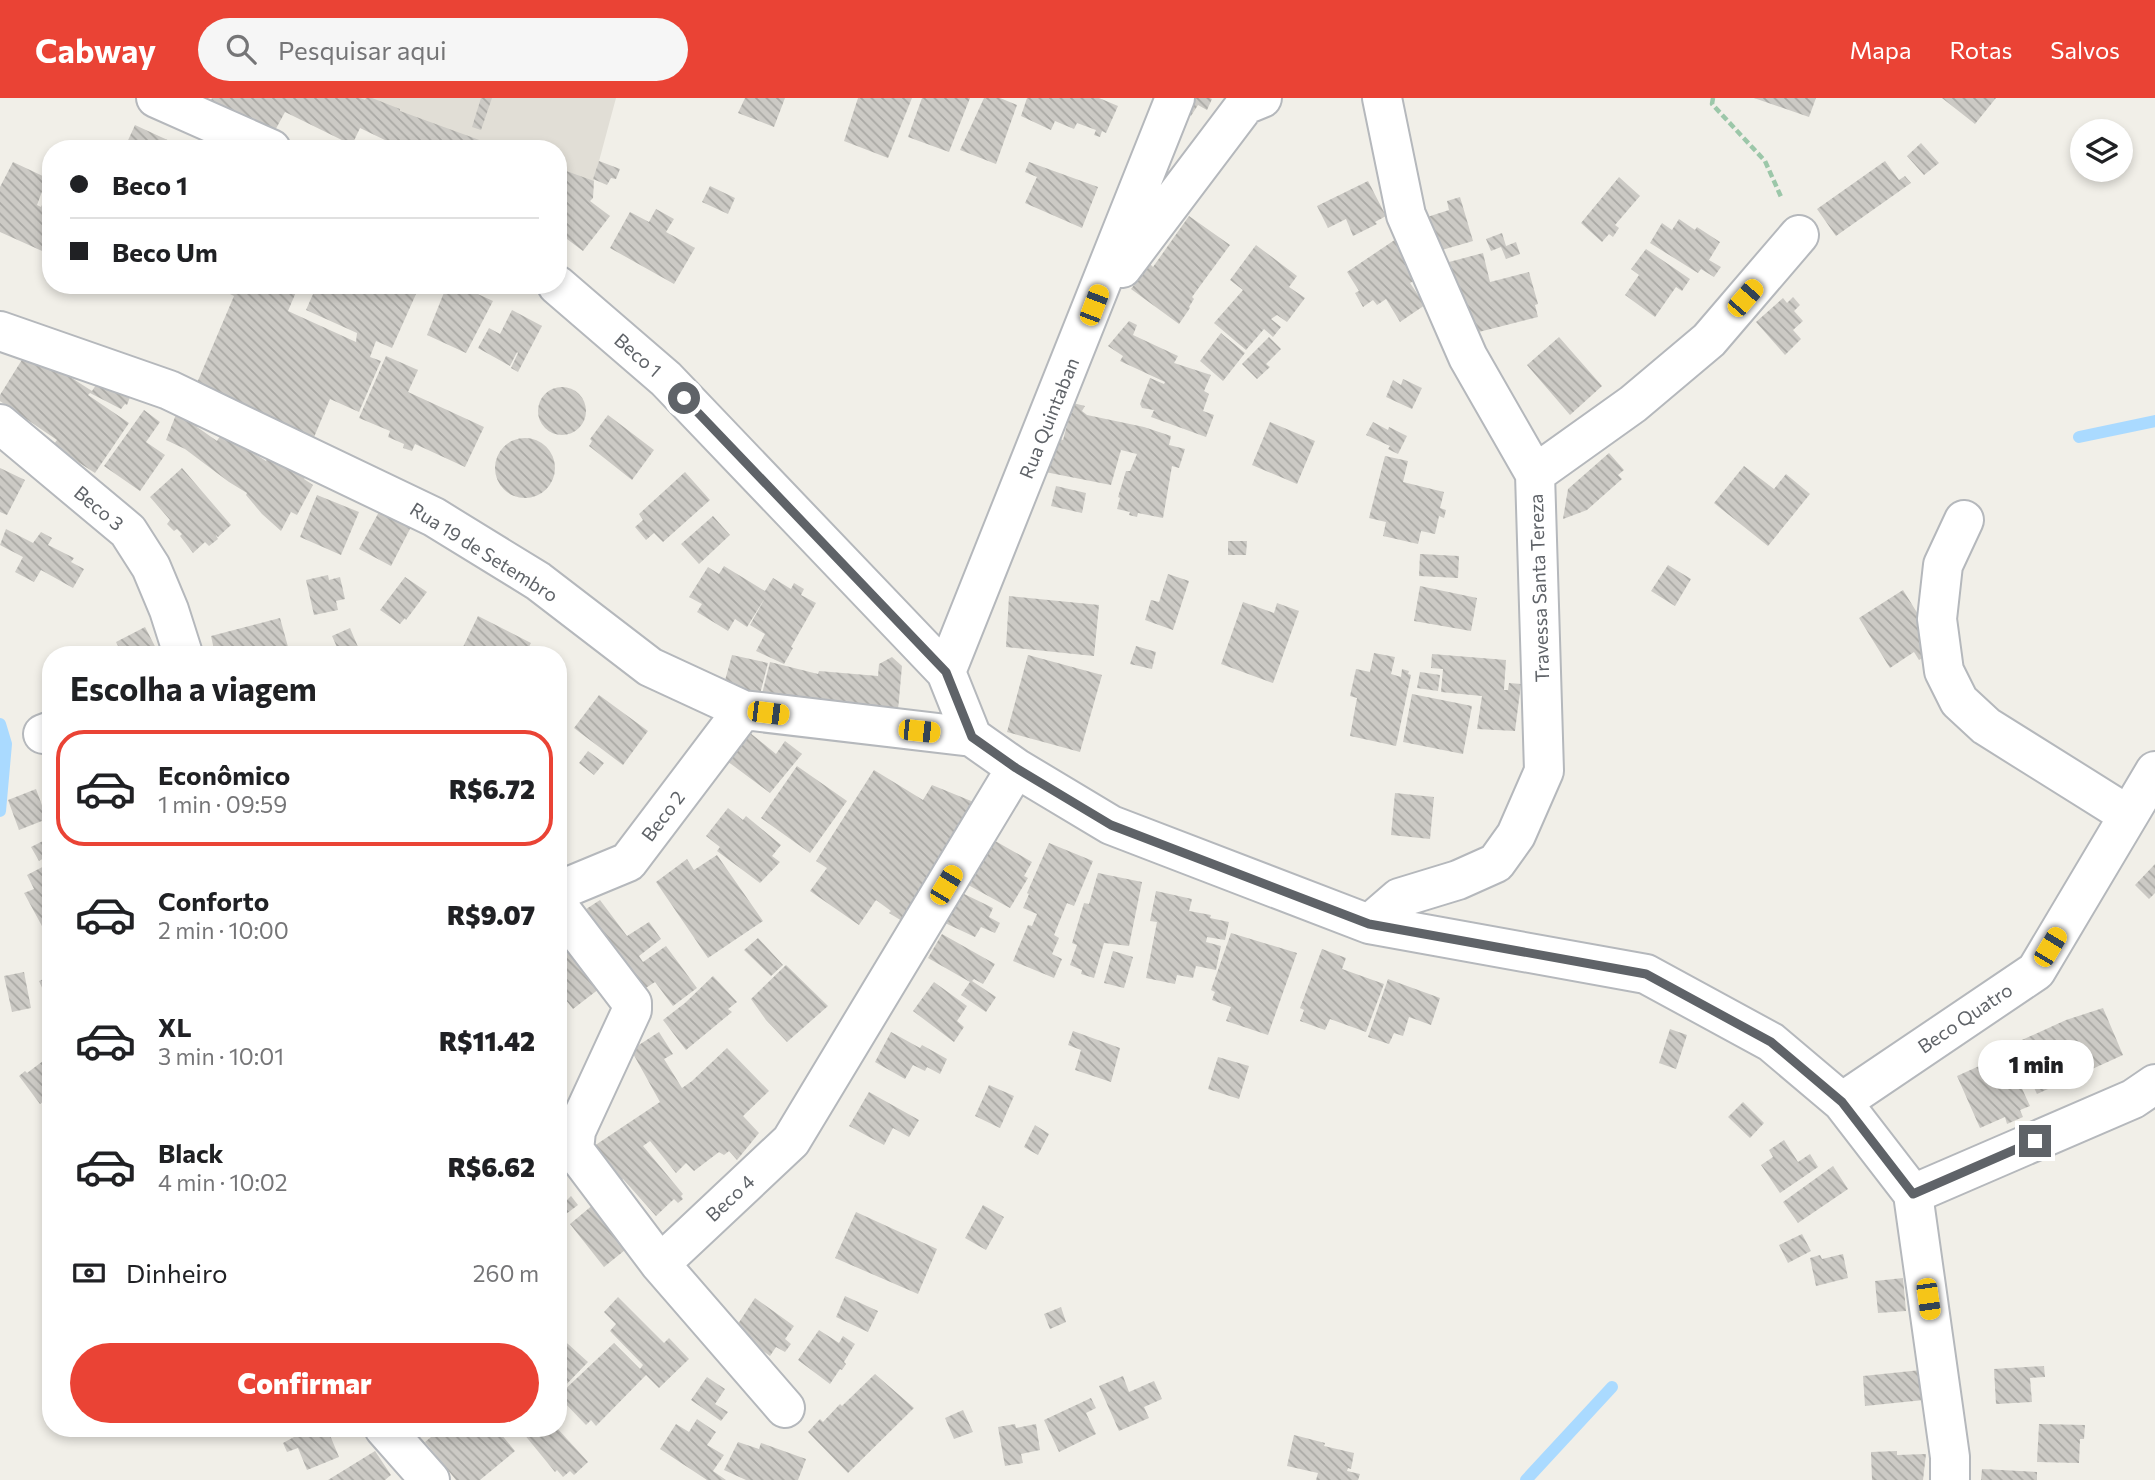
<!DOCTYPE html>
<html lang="pt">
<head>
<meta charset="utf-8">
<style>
  :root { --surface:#fff; --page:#f6f6f6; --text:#202124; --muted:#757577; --line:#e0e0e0; --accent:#ea4335 }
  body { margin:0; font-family:Commissioner,sans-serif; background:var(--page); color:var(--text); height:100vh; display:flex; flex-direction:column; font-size:26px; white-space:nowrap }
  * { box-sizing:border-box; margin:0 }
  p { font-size:23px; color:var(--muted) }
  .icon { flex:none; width:38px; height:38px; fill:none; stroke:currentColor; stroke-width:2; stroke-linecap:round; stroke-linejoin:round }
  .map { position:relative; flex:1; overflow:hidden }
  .sheet { position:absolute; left:42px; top:548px; width:525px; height:791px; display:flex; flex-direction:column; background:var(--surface); border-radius:28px; box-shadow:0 4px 10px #0003 }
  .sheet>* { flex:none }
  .guide { position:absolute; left:42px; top:42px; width:525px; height:154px; border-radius:28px; box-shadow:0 4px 10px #0003; display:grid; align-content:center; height:154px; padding:0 28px; background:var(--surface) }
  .fabs { position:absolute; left:2070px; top:21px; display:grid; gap:14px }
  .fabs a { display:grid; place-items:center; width:63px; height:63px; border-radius:50%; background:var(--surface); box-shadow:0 4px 10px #0003; font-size:35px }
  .end { position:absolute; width:32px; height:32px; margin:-16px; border:9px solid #5f6368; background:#fff; box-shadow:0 0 0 4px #fff }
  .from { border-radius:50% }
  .bubble { position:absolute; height:49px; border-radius:24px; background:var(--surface); box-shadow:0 4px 10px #0003; font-size:23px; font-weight:800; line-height:49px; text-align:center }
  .car { position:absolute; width:21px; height:42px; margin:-21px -10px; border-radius:9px; box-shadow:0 0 5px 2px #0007; background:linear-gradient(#f5c518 24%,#345 0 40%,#f5c518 0 76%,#345 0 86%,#f5c518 0) }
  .guide b { display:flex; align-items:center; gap:24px; height:66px; font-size:26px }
  .guide b+b { border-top:2px solid var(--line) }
  .guide i { width:18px; height:18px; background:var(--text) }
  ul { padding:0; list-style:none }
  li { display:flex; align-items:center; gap:21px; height:116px; margin:0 14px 10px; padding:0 14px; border:4px solid transparent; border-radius:28px }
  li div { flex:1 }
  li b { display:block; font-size:26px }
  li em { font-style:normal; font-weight:800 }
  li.on { border-color:var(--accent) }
  li>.icon { width:63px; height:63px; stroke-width:1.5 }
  h2 { padding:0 28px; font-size:32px; line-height:84px }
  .pay { display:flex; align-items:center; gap:18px; height:77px; padding:0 28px; font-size:26px }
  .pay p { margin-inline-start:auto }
  .primary-button { display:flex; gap:14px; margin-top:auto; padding:14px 28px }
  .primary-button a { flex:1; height:80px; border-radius:42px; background:var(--accent); color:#fff; font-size:28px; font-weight:800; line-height:80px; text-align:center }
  header { display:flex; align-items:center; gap:42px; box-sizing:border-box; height:98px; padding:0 35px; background:var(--accent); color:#fff }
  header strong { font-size:33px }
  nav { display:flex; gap:38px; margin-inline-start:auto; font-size:24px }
  .search { width:490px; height:63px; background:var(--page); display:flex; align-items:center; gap:18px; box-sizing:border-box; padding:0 24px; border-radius:38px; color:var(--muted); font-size:26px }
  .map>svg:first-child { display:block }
  .education { fill:#e1ded6 }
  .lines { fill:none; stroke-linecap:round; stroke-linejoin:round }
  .stream { stroke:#aadaff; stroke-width:12 }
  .building { fill:url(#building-back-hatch) }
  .minor-casing { stroke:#b5b8bc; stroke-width:42 }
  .path { stroke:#9cc7a9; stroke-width:4.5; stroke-dasharray:7 3.5; stroke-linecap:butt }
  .minor { stroke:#fff; stroke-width:38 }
  .route { stroke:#5f6368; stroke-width:9 }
  .labels { text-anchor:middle; stroke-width:6; stroke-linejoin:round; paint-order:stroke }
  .street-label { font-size:19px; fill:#5f6368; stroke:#fff }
</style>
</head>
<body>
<header>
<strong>Cabway</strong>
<div class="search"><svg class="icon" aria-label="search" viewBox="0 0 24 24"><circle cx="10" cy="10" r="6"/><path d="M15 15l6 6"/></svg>Pesquisar aqui</div>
<nav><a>Mapa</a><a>Rotas</a><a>Salvos</a></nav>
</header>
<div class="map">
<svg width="2155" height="1382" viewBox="0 0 2155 1382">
  <defs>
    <pattern id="building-back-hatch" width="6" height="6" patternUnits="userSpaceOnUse" patternTransform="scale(1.75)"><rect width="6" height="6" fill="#cccac5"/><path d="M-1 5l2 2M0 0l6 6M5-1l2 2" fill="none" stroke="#a9a8a4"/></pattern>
  </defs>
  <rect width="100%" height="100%" fill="#f1efe8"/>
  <path class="education" d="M323 0H616L588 104 558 93V51H451Z"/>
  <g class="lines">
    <path class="stream" d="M2079 339 2155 323
      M0 626 6 646 0 713
      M1526 1382 1612 1289"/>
  </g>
  <path class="building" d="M212 0H360L365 2 366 0H372L400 11V13L504 51H384L387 43 360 30 352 47 285 14 272 38 209 7Z
    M481 0H492L481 32 472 29Z
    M745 0H785L774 29 738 15Z
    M858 0H912L888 60 844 43Z
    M922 0H970L949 54 908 39Z
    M984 0H1000L1017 7 996 66 960 52Z
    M1027 0H1099L1118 8 1106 35 1102 33 1100 39 1094 37 1096 32 1077 25 1074 31 1055 23 1051 32 1021 18Z
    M1188 0H1210L1212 1 1207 12 1198 7 1191 18 1181 13Z
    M1754 0H1816L1809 19Z
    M1942 0H1996L1975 26Z
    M135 27 187 51H124Z
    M1921 45 1939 65 1924 77 1907 58Z
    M599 63 620 71 616 81 611 80 607 87 593 81Z
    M1885 63 1899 82 1905 78 1911 85 1836 138 1817 111Z
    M13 64 47 80 37 107 41 109 51 87V157L0 134V89Z
    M1029 64 1098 89 1082 130 1025 105 1037 79 1025 74Z
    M558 70 594 83 593 100 590 103 610 118 583 153 563 138 558 144Z
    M1619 79 1640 98 1615 127 1619 130 1613 139 1609 136 1602 144 1581 125Z
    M1368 83 1386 118 1375 124 1377 126 1353 138 1346 121 1328 130 1317 108Z
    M710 88 735 100 728 116 702 104Z
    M1460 99 1473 143 1435 154 1421 121 1449 112 1447 103Z
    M656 111 674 121 666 134 695 150 674 186 610 150 630 114 649 124Z
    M1189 118 1230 147 1192 199 1194 201 1189 209 1190 210 1179 226 1131 191 1149 165 1153 169Z
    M1679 121 1695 132 1697 129 1720 144 1709 162 1721 169 1714 179 1701 171 1698 175 1650 145 1662 125 1672 132Z
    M1502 135 1506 148 1516 144 1520 156 1506 161 1501 149 1491 153 1486 141Z
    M1402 137 1419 180 1410 185 1425 207 1400 224 1386 201 1377 207 1373 202 1363 209 1355 195 1359 193 1347 174Z
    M1256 147 1297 178 1289 189 1305 200 1287 224 1277 217 1271 221 1281 229 1273 239 1264 231 1246 252 1214 225 1243 192 1230 182Z
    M1646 151 1690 181 1682 193 1676 189 1655 219 1625 197 1639 177 1631 171Z
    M1483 155 1490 184 1529 174 1538 206 1535 207 1538 219 1467 237 1449 164Z
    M212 187H299L288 213 356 244 357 235 306 212 317 187H420L392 250 376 243 370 259 381 263 359 314 330 301 312 344 194 292 234 198Z
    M447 187H458L493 203 466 255 427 237Z
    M1793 199 1800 207 1794 213 1803 223 1793 232 1801 241 1785 257 1756 224 1783 200 1787 205Z
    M512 212 542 228 518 274 511 270 518 255 517 254 510 268 478 250 489 230 500 236Z
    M1129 223 1137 227 1133 237 1178 258 1174 265 1211 277 1204 293 1209 296 1203 313 1214 317 1206 339 1151 319 1154 312 1142 310 1140 306 1150 280 1164 286 1165 284 1120 263 1123 258 1108 248Z
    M1221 235 1245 255 1223 283 1200 263Z
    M1269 239 1281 251 1266 266 1270 269 1257 281 1242 266Z
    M1559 239 1602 288 1570 317 1527 267Z
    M28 252 92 293 102 278 132 294 127 307 125 306 121 311 90 295 88 297 129 325 95 375 61 353 54 346 57 342 0 303V297Z
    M386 258 418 272 408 294 484 329 465 369 415 346 412 353 403 350 404 346 388 339 390 333 359 320Z
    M1403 281 1422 290 1412 311 1386 299 1393 282 1401 287Z
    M538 313a24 24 0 1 1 48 0a24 24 0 1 1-48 0Z
    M1073 305 1085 308 1082 313 1087 317 1144 329 1171 338 1169 347 1185 351 1179 370 1172 368 1163 420 1138 415 1137 419 1129 417 1130 414 1117 411 1120 400 1118 399 1126 373H1130L1137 356 1121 352 1111 387 1040 373 1054 339 1063 342Z
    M144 312 160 324 146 344 165 357 140 393 104 368Z
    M177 314 199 324 197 329 217 343 222 335 266 363 270 355 307 377 304 381 313 387 297 417 291 414 281 433 262 416 246 397 247 395 229 384 185 351 166 342Z
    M608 317 654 352 632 382 589 348 592 343 590 341Z
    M1270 324 1315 343 1297 386 1252 367Z
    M1373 324 1388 332 1389 329 1407 338 1398 356 1388 351 1390 348 1366 337Z
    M495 370a30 30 0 1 1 60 0a30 30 0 1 1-60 0Z
    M1609 355 1624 372 1618 377 1622 381 1587 412 1563 421 1568 391Z
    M1385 358 1408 363 1403 384 1444 394 1440 410 1446 412 1444 420 1439 418 1435 436 1421 433 1418 446 1383 438 1386 424 1369 420Z
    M1744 368 1774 391 1786 376 1810 396 1768 448 1714 405Z
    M0 370 25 382 7 417 0 414Z
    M182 370 231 427 218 439 215 436 218 441 209 448 205 444 193 455 180 438 182 436 177 431 174 433 167 426 170 422 150 399Z
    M685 374 710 402 663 444 654 435 646 442 635 429 643 422 639 416Z
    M1056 388 1086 395 1082 415 1051 408Z
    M317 397 359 414 341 457 300 439Z
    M380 412 411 429 391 468 359 451Z
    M713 418 730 437 699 466 681 446Z
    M6 431 33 445 41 434 52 440 48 447 74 460 71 464 84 471 73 490 41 472 34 484 15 474 23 459 0 447Z
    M1228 443H1247L1246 457H1228Z
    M1420 456 1459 458 1458 480 1419 478Z
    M1668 467 1691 481 1675 508 1651 493Z
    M724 468 765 493 773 480 791 491 794 485 804 491 801 497 816 505 791 549 793 550 784 566 756 553 765 536 750 527 765 500 747 529 735 521 728 533 697 514 702 506 689 499 708 469 719 476Z
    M1168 476 1189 483 1173 532 1145 522 1151 502 1159 504Z
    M328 477 329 482 340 479 345 501 336 503 338 512 314 517 306 482Z
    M405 479 427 494 406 522 405 520 400 526 380 512Z
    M1420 488 1477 500 1471 533 1414 523Z
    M1903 492 1934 542 1930 556 1919 562 1914 554 1890 570 1859 520Z
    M1009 498 1099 507 1094 558 1006 549Z
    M1243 504 1274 515 1277 505 1299 513 1273 585 1221 566Z
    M478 518 531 545 525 556H477L463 549Z
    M280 520 290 556H215L211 538Z
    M145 529 159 556H122L116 544Z
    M350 530 361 556H340L332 538Z
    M1136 548 1156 554 1152 571 1130 566Z
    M1374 555 1395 559 1391 576 1401 579 1402 571 1409 573 1408 576 1411 577 1396 648 1350 638 1357 600 1350 598 1356 571 1370 574Z
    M1432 556 1506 562 1504 592H1508L1509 585 1521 586 1515 633 1477 631 1482 598 1441 594 1443 571 1431 570Z
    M732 557 768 565 760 596 754 607 724 586Z
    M1028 557 1102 577 1080 654 1007 634Z
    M892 559 902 568 898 612 761 600 770 564 818 576 819 573 878 578 879 566Z
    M1420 574 1440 577 1438 593 1417 590Z
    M1412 596 1472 608 1463 656 1403 644Z
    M599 597 648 633 623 667 574 630Z
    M749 634 776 656 785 643 802 656 770 695 727 663Z
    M588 653 604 665 594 677 579 665Z
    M797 668 847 703 810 755 761 720Z
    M874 672 923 702 932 687 976 705 902 823 889 815 891 813 876 802 859 827 810 793 827 770 816 763Z
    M36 691 47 721 19 732 8 702Z
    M1395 695 1434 699 1430 741 1391 737Z
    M728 710 743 722 746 718 781 747 772 758 780 764 760 785 717 753 720 749 706 738Z
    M51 739V756L39 763 31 749Z
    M990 740 1032 764 1024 778 1028 780 1010 810 961 783Z
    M1049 745 1093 763 1074 808 1067 805 1054 837 1059 840 1052 856 1062 861 1054 880 1013 863 1028 827 1032 828 1037 816 1023 810 1029 796 1027 795Z
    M717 757 763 823 708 860 656 784 687 761 694 772Z
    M50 765 51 824 42 828 24 795 34 791 27 777Z
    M2155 766V795L2149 801 2135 787Z
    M1098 775 1142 784 1129 848 1104 845 1094 880 1081 876 1082 872 1070 867 1077 847 1072 845 1084 805 1089 806Z
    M1156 793 1192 801 1189 813 1211 817 1210 820 1229 824 1225 842 1207 839 1206 844 1221 848 1216 872 1196 868 1193 880 1177 877 1175 886 1146 880 1157 824 1150 823Z
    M960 794 993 810 989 819 1000 825 995 835 981 829 975 839 945 825Z
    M600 802 627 838 649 824 661 841 639 858 643 864 666 848 697 890 673 908 655 884 641 893 577 817Z
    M571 833 608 884 573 911 558 892V843Z
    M1231 835 1297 855 1268 937 1226 923 1231 909 1212 902 1215 894 1211 892Z
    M942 836 995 866 983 886 974 881 972 883 996 899 986 914 961 897 970 884 928 860Z
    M758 840 783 867 771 878 744 852Z
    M1322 851 1346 860 1342 871 1384 886 1366 934 1330 921 1325 932 1300 923 1304 912 1300 910Z
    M1113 853 1133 859 1124 890 1104 885Z
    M786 867 828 908 787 944 766 922 751 901Z
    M24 874 31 910 12 914 4 878Z
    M51 878V902L48 903 39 883Z
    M713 878 737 904 728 911 732 914 686 952 663 922 685 905Z
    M1388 881 1440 900 1431 927 1409 919 1403 938 1394 935 1389 946 1368 939Z
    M934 884 967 908 957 923 964 929 954 944 913 913Z
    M2103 910 2123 957 2037 996 2013 946 2066 922Z
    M1670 931 1687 937 1676 971 1659 965Z
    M1073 933 1120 950 1111 984 1075 972 1081 952 1068 947Z
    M659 934 673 956 664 961 682 990 692 983 727 950 769 993 743 1018 759 1035 737 1062 729 1053 724 1057 719 1054 694 1073 686 1065 676 1075 650 1043 643 1048 683 1096 681 1098 683 1101 678 1105 674 1101 656 1118 623 1081 618 1085 591 1050 660 1004 631 952Z
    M891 934 920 950 922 947 947 961 940 976 927 969 925 973 913 967 905 981 875 964Z
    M2006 956 2030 1008 2020 1012 2023 1019 2007 1026 2005 1019 1980 1030 1957 978Z
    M51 957V998L40 1006 19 978 25 973 27 975Z
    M1218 959 1249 968 1239 1001 1208 991Z
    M989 987 1014 998 1000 1030 975 1018Z
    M869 994 919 1022 909 1039 893 1030 884 1047 849 1028Z
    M1743 1004 1764 1025 1750 1040 1728 1019Z
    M1035 1027 1049 1036 1038 1057 1024 1049Z
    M1784 1042 1798 1064 1810 1056 1818 1069 1780 1095 1761 1067 1773 1059 1769 1052Z
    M1833 1068 1848 1091 1798 1125 1783 1104Z
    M558 1093 566 1103 571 1098 578 1107 558 1122Z
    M594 1106 630 1148 604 1169 570 1126Z
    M983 1107 1004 1119 986 1152 965 1140Z
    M856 1114 937 1151 918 1196 835 1160Z
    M1802 1136 1811 1153 1788 1165 1779 1147Z
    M1843 1156 1848 1180 1816 1188 1810 1160 1820 1157 1822 1161Z
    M1903 1180 1906 1213 1878 1215 1875 1183Z
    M845 1198 878 1213 868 1234 836 1219Z
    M618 1199 664 1245 669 1240 689 1261 659 1290 646 1277 596 1328 591 1322 586 1327 558 1298 614 1245 640 1271 643 1267 610 1233 616 1226 604 1214Z
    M755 1200 794 1228 785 1241 791 1246 785 1254 776 1249 770 1258 734 1232Z
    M1061 1209 1066 1224 1050 1231 1044 1216Z
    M819 1232 839 1245 843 1238 855 1246 844 1264 846 1266 842 1272 840 1271 830 1286 798 1262Z
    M558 1237 588 1264 562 1291 558 1287Z
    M2044 1268 2045 1279 2030 1280 2032 1304 1996 1306 1994 1271Z
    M1921 1272 1924 1302 1865 1308 1863 1278Z
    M875 1276 914 1310 848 1375 808 1334 820 1321 823 1324 840 1306 842 1308Z
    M1123 1278 1129 1294 1154 1283 1162 1301 1144 1309 1149 1320 1119 1333 1099 1288Z
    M707 1279 725 1291 715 1306 728 1314 721 1323 691 1302Z
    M1091 1300 1096 1310 1086 1315 1096 1336 1059 1354 1044 1322Z
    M963 1312 973 1334 954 1341 945 1320Z
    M697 1321 716 1334 707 1347 724 1357 713 1373 726 1382H707L660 1351 676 1326 689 1334Z
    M1015 1326 1016 1330 1036 1326 1040 1352 1021 1356 1023 1365 1005 1368 998 1329Z
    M2039 1326 2085 1327 2084 1341H2080L2079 1365 2037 1364Z
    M291 1330H327L339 1359 307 1372 298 1350 287 1354 283 1345 294 1339Z
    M442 1330H496L515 1353 480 1382H456L425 1344Z
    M519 1330H557L588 1364 574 1377 570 1373 563 1379 557 1372 555 1374Z
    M1294 1337 1325 1345 1324 1348 1354 1355 1351 1371 1348 1370 1347 1373 1360 1376 1358 1382H1316L1318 1375 1287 1368Z
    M738 1344 759 1351 761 1345 806 1361 798 1382H746L724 1372Z
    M375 1353 391 1377 385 1382H328Z
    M1897 1353V1357L1926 1356 1923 1382H1872L1871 1354Z
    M1982 1371 2037 1374V1382H1981Z"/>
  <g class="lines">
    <defs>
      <path id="minor" d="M156 0 271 51
        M1122 170 1245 7 1262 0
        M557 187 666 281 946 574
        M0 233 169 292 434 419 538 483 650 569 743 612 972 639 1016 670 1111 727 1369 826 1646 876 1771 944 1842 1004 1913 1096 1950 1359V1382
        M0 326 128 433 151 469 169 512 183 556
        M1535 376 1633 306 1709 242 1799 137
        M1964 422 1943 467 1937 521 1944 573 1959 603 1986 628 2128 717
        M43 636 51 633
        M972 639 946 574 1175 0
        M558 793 628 764 743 612
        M558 808 632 905V912L576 1033 574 1052 660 1166 785 1310
        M1369 826 1399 800 1458 782 1496 765 1516 737 1544 673 1535 376 1468 259 1406 117 1382 0
        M1842 1004 2036 873 2155 673
        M1913 1096 2133 1001 2155 986
        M660 1166 791 1043 1016 670
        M384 1330 430 1382"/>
    </defs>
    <use href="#minor" class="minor-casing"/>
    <path class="path" d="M1713 0 1712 6 1765 63 1782 101"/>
    <use href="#minor" class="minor"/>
  </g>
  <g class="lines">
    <path class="route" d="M684 300 946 574 972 639 1016 670 1111 727 1369 826 1646 876 1771 944 1842 1004 1913 1096 2035 1043"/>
  </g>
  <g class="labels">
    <g class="street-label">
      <text transform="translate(638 257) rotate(41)" y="7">Beco 1</text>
      <text transform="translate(1049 320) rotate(-68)" y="7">Rua Quintaban</text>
      <text transform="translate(99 410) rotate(40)" y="7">Beco 3</text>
      <text transform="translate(484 454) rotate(32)" y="7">Rua 19 de Setembro</text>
      <text transform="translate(1539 490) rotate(-92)" y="7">Travessa Santa Tereza</text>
      <text transform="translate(663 718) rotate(-53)" y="7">Beco 2</text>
      <text transform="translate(1965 920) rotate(-34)" y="7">Beco Quatro</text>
      <text transform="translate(730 1100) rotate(-43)" y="7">Beco 4</text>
    </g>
  </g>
</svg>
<div class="fabs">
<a><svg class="icon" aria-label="layers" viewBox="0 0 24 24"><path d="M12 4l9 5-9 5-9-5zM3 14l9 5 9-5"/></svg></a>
</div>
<i class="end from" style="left:684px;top:300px"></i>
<i class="end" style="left:2035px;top:1043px"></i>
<div class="bubble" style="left:1978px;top:942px;width:116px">1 min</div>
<i class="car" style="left:1745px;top:200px;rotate:41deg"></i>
<i class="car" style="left:1094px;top:207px;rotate:21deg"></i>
<i class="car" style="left:768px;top:615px;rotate:97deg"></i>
<i class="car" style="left:919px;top:633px;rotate:96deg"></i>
<i class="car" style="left:946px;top:787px;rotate:31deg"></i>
<i class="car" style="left:2050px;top:849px;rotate:31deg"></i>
<i class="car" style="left:1928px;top:1201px;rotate:172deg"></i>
<div class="guide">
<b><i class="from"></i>Beco 1</b>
<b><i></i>Beco Um</b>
</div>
<section class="sheet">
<h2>Escolha a viagem</h2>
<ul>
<li class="on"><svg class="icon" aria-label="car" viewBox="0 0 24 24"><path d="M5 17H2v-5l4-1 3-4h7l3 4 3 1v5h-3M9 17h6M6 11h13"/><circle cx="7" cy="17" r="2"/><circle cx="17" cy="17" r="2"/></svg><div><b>Econômico</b><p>1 min · 09:59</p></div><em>R$6.72</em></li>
<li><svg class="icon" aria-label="car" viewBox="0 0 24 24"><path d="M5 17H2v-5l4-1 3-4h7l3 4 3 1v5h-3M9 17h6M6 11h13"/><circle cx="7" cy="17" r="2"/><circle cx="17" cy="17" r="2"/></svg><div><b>Conforto</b><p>2 min · 10:00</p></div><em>R$9.07</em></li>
<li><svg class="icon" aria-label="car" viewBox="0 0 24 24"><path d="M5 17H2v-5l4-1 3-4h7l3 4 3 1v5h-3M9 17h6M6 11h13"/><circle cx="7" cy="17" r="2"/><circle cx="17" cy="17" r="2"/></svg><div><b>XL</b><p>3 min · 10:01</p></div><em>R$11.42</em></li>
<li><svg class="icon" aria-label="car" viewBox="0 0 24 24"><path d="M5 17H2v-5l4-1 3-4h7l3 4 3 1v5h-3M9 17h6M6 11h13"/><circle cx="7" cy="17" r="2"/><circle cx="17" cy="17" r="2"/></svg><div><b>Black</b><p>4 min · 10:02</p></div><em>R$6.62</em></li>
</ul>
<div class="pay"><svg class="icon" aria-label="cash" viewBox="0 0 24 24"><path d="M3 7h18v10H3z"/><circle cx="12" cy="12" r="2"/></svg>Dinheiro<p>260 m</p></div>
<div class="primary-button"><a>Confirmar</a></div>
</section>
</div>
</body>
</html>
